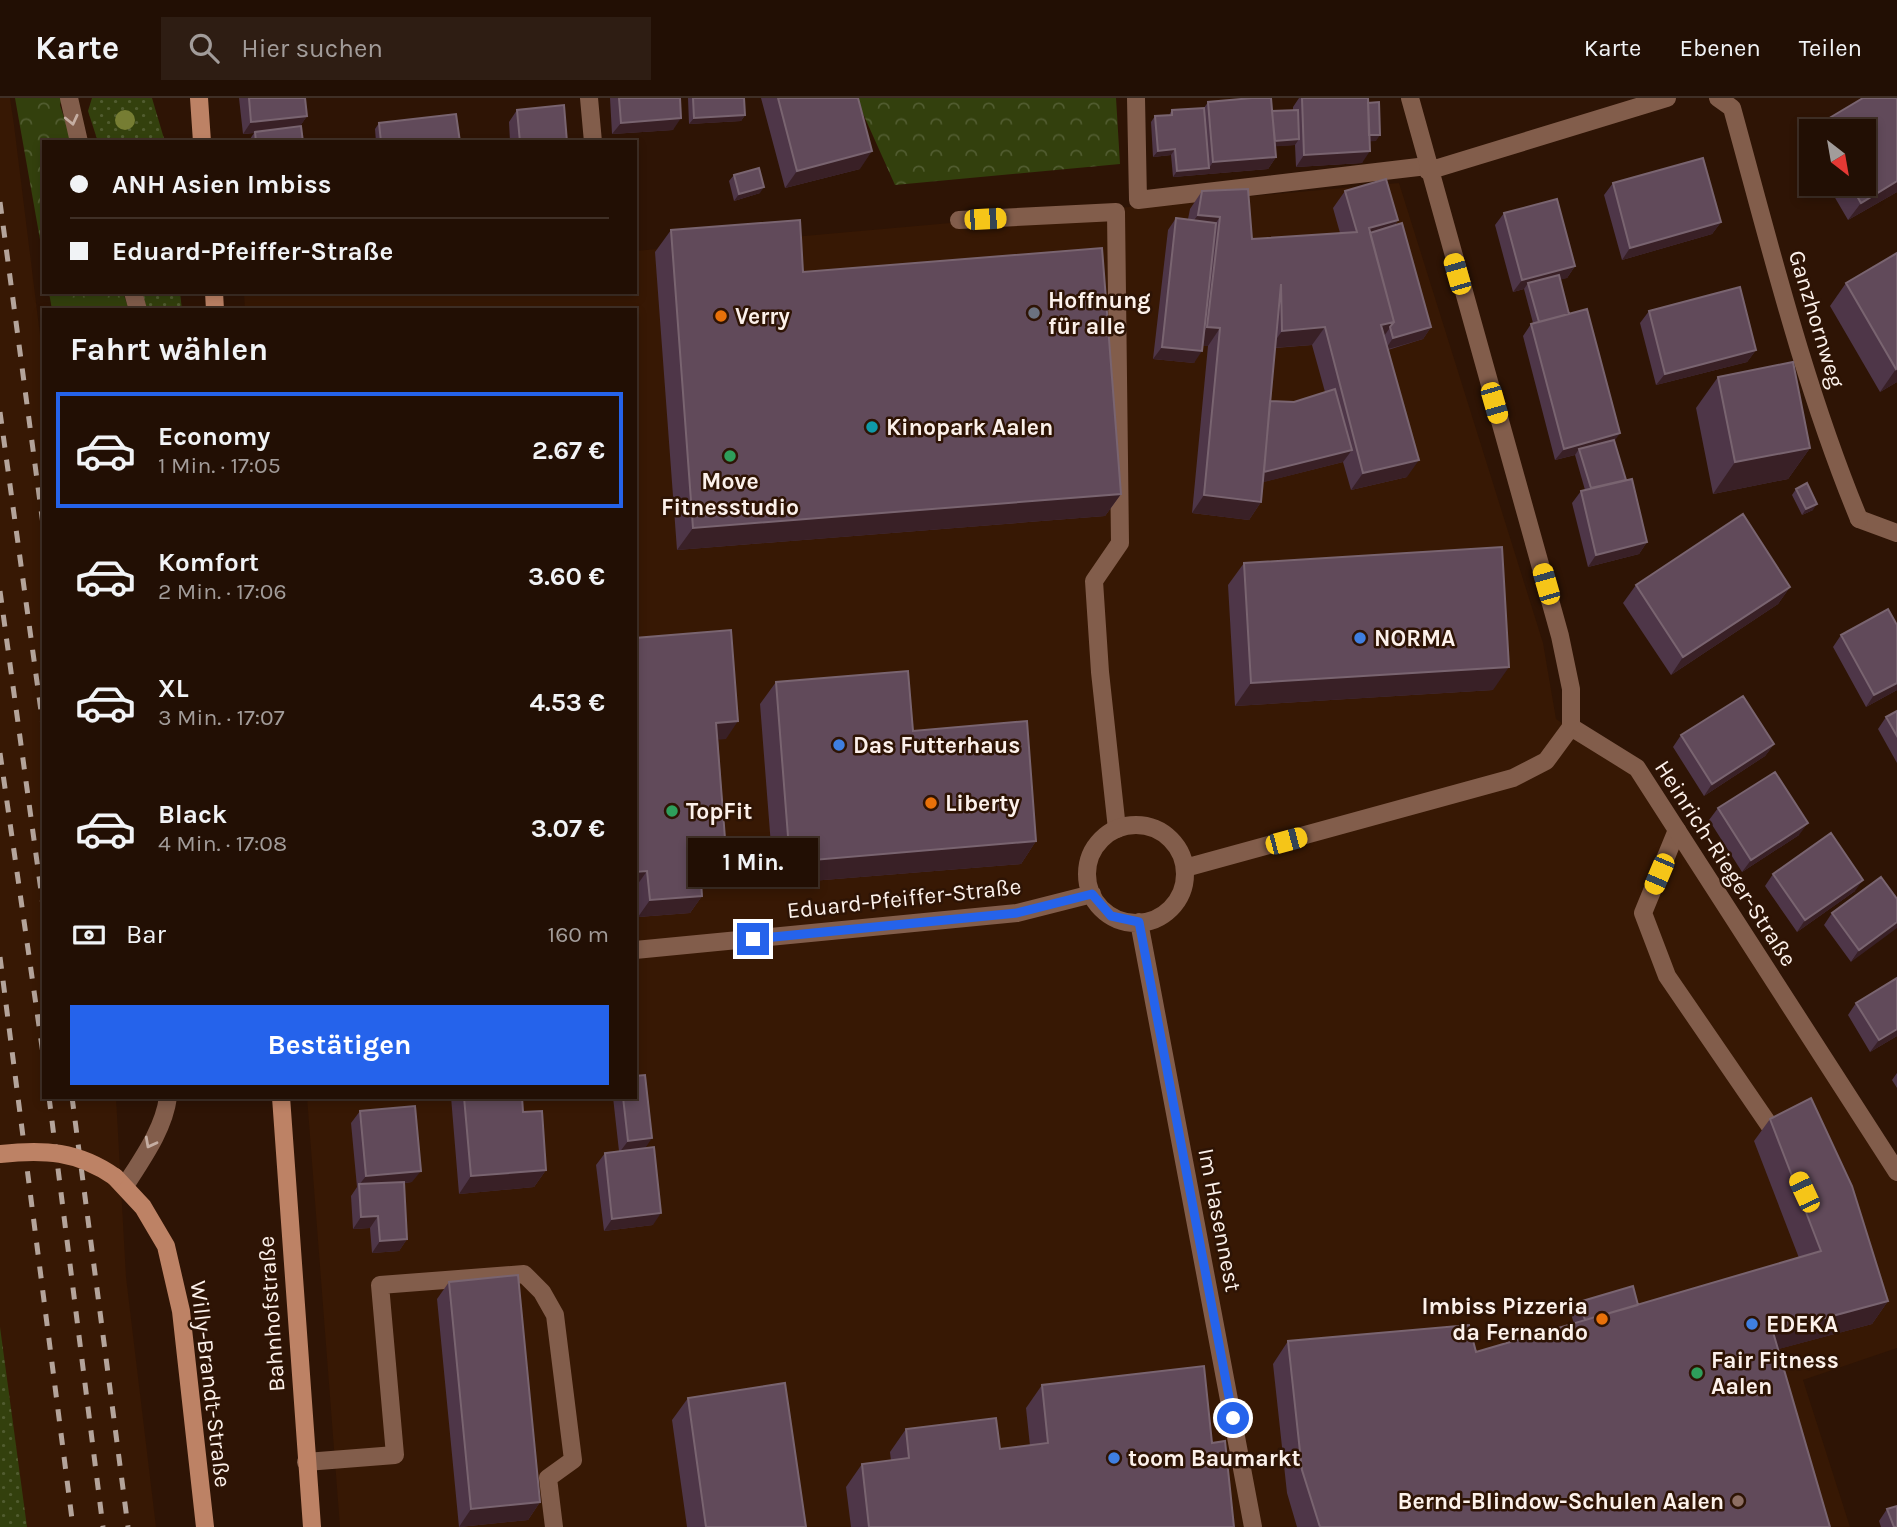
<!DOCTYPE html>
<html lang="de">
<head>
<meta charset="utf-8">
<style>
  :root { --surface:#220f04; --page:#2e1d13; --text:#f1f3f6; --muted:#a29c9a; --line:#3f2f26; --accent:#2563eb }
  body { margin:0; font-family:Karla,sans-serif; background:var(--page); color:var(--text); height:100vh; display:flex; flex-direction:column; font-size:26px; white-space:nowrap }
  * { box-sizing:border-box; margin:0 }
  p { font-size:23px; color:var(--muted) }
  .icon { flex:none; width:38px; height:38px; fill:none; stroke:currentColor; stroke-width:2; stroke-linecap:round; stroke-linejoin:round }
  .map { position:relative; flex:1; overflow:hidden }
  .panel { position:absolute; left:42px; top:210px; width:595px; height:791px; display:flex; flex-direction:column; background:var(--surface); border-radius:0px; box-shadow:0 4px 10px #0003,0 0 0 2px var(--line) }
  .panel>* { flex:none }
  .hud { position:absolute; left:42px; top:42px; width:595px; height:154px; border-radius:0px; box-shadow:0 4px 10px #0003,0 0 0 2px var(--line); display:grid; align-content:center; height:154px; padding:0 28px; background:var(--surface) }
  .needle { width:46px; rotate:149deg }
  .controls { position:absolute; left:1799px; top:21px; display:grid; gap:14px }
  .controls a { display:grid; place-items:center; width:77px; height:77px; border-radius:0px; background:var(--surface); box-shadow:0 4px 10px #0003,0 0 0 2px var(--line); font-size:35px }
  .end { position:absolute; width:32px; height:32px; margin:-16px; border:9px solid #2563eb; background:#fff; box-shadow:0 0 0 4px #fff }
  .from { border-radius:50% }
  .bubble { position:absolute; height:49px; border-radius:0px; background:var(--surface); box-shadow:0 4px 10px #0003,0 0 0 2px var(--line); font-size:23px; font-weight:700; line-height:49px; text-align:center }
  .car { position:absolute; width:21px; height:42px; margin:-21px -10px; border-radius:9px; box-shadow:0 0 5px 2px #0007; background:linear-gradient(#f5c518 24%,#345 0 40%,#f5c518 0 76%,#345 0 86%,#f5c518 0) }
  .hud b { display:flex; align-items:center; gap:24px; height:66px; font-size:26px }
  .hud b+b { border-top:2px solid var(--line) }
  .hud i { width:18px; height:18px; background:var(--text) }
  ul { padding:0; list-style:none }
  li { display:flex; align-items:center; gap:21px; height:116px; margin:0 14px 10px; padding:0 14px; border:4px solid transparent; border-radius:0px }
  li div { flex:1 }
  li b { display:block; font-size:26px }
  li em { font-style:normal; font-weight:700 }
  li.selected { border-color:var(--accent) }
  li>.icon { width:63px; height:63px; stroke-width:1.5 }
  h2 { padding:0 28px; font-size:32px; line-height:84px }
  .pay { display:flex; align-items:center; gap:18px; height:77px; padding:0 28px; font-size:26px }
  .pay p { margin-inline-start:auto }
  .button { display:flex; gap:14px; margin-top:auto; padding:14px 28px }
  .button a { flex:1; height:80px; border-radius:0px; background:var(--accent); color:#fff; font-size:28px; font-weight:700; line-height:80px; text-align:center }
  header { display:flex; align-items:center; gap:42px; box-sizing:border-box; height:98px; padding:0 35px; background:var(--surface); border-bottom:2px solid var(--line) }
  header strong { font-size:33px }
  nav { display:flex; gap:38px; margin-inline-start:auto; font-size:24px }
  .search { width:490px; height:63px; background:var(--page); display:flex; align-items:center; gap:18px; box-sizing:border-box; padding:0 24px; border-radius:0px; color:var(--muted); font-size:26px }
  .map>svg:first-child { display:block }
  .built { fill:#371804 }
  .grass { fill:url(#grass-dots) }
  .forest { fill:url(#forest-crowns) }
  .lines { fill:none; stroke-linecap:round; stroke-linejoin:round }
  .lane { stroke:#825d4b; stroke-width:18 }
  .street { stroke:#825d4b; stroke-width:18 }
  .secondary { stroke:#bd8265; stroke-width:18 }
  .rail { stroke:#b4a49b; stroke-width:5; stroke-dasharray:12 12; stroke-linecap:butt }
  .secondary-bridge { stroke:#bd8265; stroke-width:18 }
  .tree { fill:#767d33 }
  .wall { fill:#4e3648; fill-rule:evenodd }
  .shaded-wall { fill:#392026 }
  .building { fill:#614a5a; stroke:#796470; stroke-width:2 }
  .oneway { stroke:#c5aea3 }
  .route { stroke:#2563eb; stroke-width:9 }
  .worship-dot { fill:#6b7280; stroke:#2e1405; stroke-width:2.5 }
  .food-dot { fill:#e8710a; stroke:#2e1405; stroke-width:2.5 }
  .culture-dot { fill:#0f9aa8; stroke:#2e1405; stroke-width:2.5 }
  .leisure-dot { fill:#2e9e5b; stroke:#2e1405; stroke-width:2.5 }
  .shop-dot { fill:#3f7fe0; stroke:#2e1405; stroke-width:2.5 }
  .education-dot { fill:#8d6e63; stroke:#2e1405; stroke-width:2.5 }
  .labels { text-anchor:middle; stroke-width:5; stroke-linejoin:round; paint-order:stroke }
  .poi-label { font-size:23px; font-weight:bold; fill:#fcf1eb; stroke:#2e1405; text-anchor:start }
  .street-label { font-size:23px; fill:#fcf1eb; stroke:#2e1405 }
</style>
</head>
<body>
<header>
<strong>Karte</strong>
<div class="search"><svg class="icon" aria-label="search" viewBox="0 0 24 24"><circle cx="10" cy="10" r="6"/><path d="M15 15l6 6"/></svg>Hier suchen</div>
<nav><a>Karte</a><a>Ebenen</a><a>Teilen</a></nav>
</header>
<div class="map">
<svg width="1897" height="1429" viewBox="0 0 1897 1429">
  <defs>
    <pattern id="grass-dots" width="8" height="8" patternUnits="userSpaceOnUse" patternTransform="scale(1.75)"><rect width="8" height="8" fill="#33400d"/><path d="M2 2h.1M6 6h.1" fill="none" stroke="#515c30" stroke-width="1.8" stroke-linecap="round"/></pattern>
    <pattern id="forest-crowns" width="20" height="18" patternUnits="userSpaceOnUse" patternTransform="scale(1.75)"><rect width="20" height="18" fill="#33400d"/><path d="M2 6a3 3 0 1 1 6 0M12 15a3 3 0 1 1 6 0" fill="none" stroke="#515c30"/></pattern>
  </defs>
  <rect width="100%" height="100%" fill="#2e1405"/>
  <path class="built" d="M0 0H10L14 27 44 269V999H116L126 1179 156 1429H22L0 1271Z
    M1399 85 1543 545 1556 621 1632 671 1897 1083V1250L1803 1282 1850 1429H340L307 999H635V212H245L244 196 635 194V153Z"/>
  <path class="grass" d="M92 0H152L165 44H98L88 13Z
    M142 194H180L182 212H147Z
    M0 1229 27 1429H0Z"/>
  <path class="forest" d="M15 0H62L60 7 72 44H44V164Z
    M856 0H1116L1120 66 895 87Z
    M49 194H123L129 212H52Z"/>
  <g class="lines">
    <path class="lane" d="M1136 0 1138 102 1427 68
      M959 122 1116 114 1120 445 1094 483 1100 574 1117 731
      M1859 421 1897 435
      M1677 732 1643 815 1667 878 1780 1043
      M306 1364 395 1357 380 1187 524 1176 542 1194 555 1217 573 1362 548 1380 554 1429"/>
    <path class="street" d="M69 0 79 44
      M589 0 593 44
      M1410 0 1560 538 1571 591V629
      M1718 0 1732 10C1770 148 1804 288 1859 421
      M1428 73 1667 0
      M133 194 138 212
      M1571 629 1637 670 1897 1074
      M1087 776a49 49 0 1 1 98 0a49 49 0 1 1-98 0Z
      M1185 770 1513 680 1546 663 1571 629
      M1139 824 1253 1429
      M635 852 1017 815 1092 796
      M125 1088C142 1061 164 1031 168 999"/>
    <path class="secondary" d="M199 0 202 44
      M214 194 215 212
      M281 999 312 1429
      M115 1079 143 1109 166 1148 181 1213 205 1429"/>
    <path class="rail" d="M0 104 44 434
      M0 314 44 635
      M0 493 44 815
      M0 655 44 963
      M0 859 73 1429
      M49 999 103 1429
      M72 999 128 1429"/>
    <path class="secondary-bridge" d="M0 1056C44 1051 78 1053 115 1079"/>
  </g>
  <circle class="tree" cx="125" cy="22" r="10"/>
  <path class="wall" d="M239 0H305L307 18 300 28 256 44H248L254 35 243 36Z
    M610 0H680L673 32 612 36Z
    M688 0H744L745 17 741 23 689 26Z
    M761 0H858L860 71 785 90Z
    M1299 0H1368L1376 43H1370L1362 65 1296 69 1295 47 1275 48 1276 59 1268 71 1173 79 1171 57 1153 59 1151 24 1155 18 1169 17 1172 12 1204 10 1208 4 1272 13 1293 12V9Z
    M1897 0V94L1848 122 1827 86H1864V33H1812L1816 28Z
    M517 12 567 44H510L509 24Z
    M379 25 460 44H376L375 31Z
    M1811 35V59L1803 46Z
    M734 77 760 95 734 103 729 83Z
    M1613 85 1721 124 1712 136 1622 162 1604 97Z
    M1202 93 1252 141 1340 135 1333 110 1345 93 1398 122 1394 128 1431 229 1423 241 1388 252 1407 379 1351 392 1343 364 1263 384 1261 404 1249 422 1192 415 1208 248 1202 247 1194 265 1153 261 1168 132 1176 120 1188 121 1190 111ZM1312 247 1325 294 1294 304 1270 303 1275 250Z
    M1504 115 1575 168 1567 180 1560 181 1569 216 1614 344 1647 444 1639 456 1588 469 1572 405 1581 393 1585 392 1575 357 1555 362 1523 238 1531 226 1533 225 1524 191 1513 194 1495 127Z
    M671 132 803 174 1121 396 1105 418 677 452 655 154Z
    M1897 155V284L1880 294 1830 208 1846 185Z
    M1649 213 1756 252 1747 264 1656 287 1640 225Z
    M1718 279 1810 350 1788 381 1713 396 1696 310Z
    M1796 391 1813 412 1802 417 1792 397Z
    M1244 465 1493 592 1235 608 1228 487Z
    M1636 487 1790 489 1778 506 1671 577 1623 505Z
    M1897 527V592L1866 609 1833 549 1841 537Z
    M635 540 726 641H718L727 766 715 784 701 785 702 798 690 815 638 819 635 791Z
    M776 584 913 633 1036 743 1021 766 774 786 760 606Z
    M1897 613V665L1878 631 1886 619Z
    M1681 637 1774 646 1765 658 1704 698 1673 649Z
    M1718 710 1799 737 1742 774 1709 722Z
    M1773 776 1855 793 1797 834 1765 788Z
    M1897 801 1851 864 1824 827 1832 815Z
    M1856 905 1897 938 1870 954 1848 917Z
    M1897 975V990L1892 982Z
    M451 999H522L523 1014 546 1072 534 1089 459 1096Z
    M613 999H635L645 1050 653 1127 604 1133 596 1067 605 1055 619 1053Z
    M360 1013 412 1084 404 1085 407 1141 399 1153 372 1155 370 1130 353 1131 351 1098 357 1089 351 1025Z
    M1770 1021 1888 1203 1872 1226 1778 1251 1830 1429H1297L1287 1395 1273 1266 1288 1243 1476 1254 1574 1226 1571 1216 1579 1204 1638 1207 1799 1160 1754 1043Z
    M449 1184 540 1404 528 1422 459 1429 437 1201Z
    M1042 1287 1212 1345 1234 1429H851L846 1389 862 1366 891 1363 890 1354 906 1331 1000 1351 1030 1348 1026 1310Z
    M688 1300 806 1429H687L672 1322Z
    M1887 1411 1897 1429H1881L1879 1423Z"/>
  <path class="shaded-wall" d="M745 17 741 23 689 26 694 20Z
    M307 18 299 30 243 36 251 24Z
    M681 20 673 32 612 36 621 25Z
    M1380 37 1376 43 1361 44 1365 38Z
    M1299 41 1295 47 1266 49 1271 43Z
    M1175 51 1171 57 1153 59 1158 53Z
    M872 53 860 71 785 90 797 73Z
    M1370 53 1362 65 1296 69 1304 57Z
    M1276 59 1268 71 1173 79 1177 73 1209 70 1213 64Z
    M1897 83V94L1848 122 1861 105Z
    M764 89 760 95 734 103 739 96Z
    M1198 117 1220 119 1208 136 1185 134Z
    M1398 122 1386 139 1367 145 1369 130Z
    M1721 124 1712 136 1622 162 1630 150Z
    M1575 168 1567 180 1530 189 1528 185 1524 191 1513 194 1522 182Z
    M1394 224 1382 241 1381 227Z
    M1207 229 1220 230 1208 248 1195 247Z
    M1325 229 1312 247 1270 250 1282 233Z
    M1431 229 1423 241 1385 252 1393 240Z
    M1162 249 1202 253 1194 265 1153 261Z
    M1756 252 1747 264 1656 287 1665 276Z
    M1897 270V284L1880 294 1896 271Z
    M1620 335 1612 347 1579 351 1575 357 1555 362 1564 351Z
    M1810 350 1788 381 1713 396 1735 364Z
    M1352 352 1343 364 1252 387 1260 375Z
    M1419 362 1407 379 1351 392 1363 375Z
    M1121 396 1105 418 677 452 693 430Z
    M1204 397 1261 404 1249 422 1192 415Z
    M1817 406 1813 412 1802 417 1806 411Z
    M1647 444 1639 456 1588 469 1596 457Z
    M1790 489 1778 506 1671 577 1683 559Z
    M1509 569 1493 592 1235 608 1251 585Z
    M1897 585V592L1866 609 1874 597Z
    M738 623 726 641 704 643 716 625Z
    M1774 646 1765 658 1704 698 1712 686Z
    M1808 725 1799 737 1742 774 1751 762Z
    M1036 743 1021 766 774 786 790 764Z
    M727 766 715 784 687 786 700 769Z
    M647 773 635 790V774Z
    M1863 782 1855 793 1797 834 1805 822Z
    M702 798 690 815 638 819 650 802Z
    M1897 824V830L1851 864 1859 852Z
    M1897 931V938L1870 954 1879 942Z
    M652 1040 644 1052 619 1055 628 1043Z
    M546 1072 534 1089 459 1096 471 1078Z
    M421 1073 412 1084 359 1090V1087L366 1078Z
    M661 1115 653 1127 604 1133 612 1121Z
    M378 1118 370 1130 353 1131 361 1119Z
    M407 1141 399 1153 372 1155 380 1143Z
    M1888 1203 1872 1226 1757 1257 1773 1234Z
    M540 1404 528 1422 459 1429 471 1411Z"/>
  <path class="building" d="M249 0H305L307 18 251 24Z
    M619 0H680L681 20 621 25Z
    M693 0H744L745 17 694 20Z
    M778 0H858L872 53 797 73Z
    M1252 0H1271L1276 59 1213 64 1208 4Z
    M1302 0H1368L1370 53 1304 57Z
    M1863 0H1897V83L1861 105 1850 86H1864V33H1819L1816 28Z
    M1379 4 1380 37H1369L1368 5Z
    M564 7 567 44H520L517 12Z
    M1204 10 1209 70 1177 73 1175 51 1158 53 1155 18 1172 17V12Z
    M1298 12 1299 41 1275 43 1272 13Z
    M456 16 460 44H381L379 25Z
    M301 28 303 44H256L255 34Z
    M1703 60 1721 124 1630 150 1613 85Z
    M759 70 764 89 739 96 734 77Z
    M1386 81 1398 122 1369 130 1394 224 1381 227 1419 362 1363 375 1325 229 1282 233 1281 186 1261 404 1204 397 1220 230 1207 229 1220 119 1198 117 1202 93 1248 91 1252 141 1357 134 1345 93Z
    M1557 101 1575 168 1522 182 1504 115Z
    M1176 120 1216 125 1202 253 1162 249Z
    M800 122 803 174 1102 150 1121 396 693 430 671 132Z
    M1402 125 1431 229 1393 240 1390 229 1394 224 1370 135Z
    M1897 155V270L1896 271 1846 185Z
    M1559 177 1569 216 1539 224 1528 185Z
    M1740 189 1756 252 1665 276 1649 213Z
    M1587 211 1620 335 1564 351 1531 226Z
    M1793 264 1810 350 1735 364 1718 279Z
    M1335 291 1352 352 1264 374 1270 303 1294 304Z
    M1614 342 1626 382 1591 390 1579 351Z
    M1632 381 1647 444 1596 457 1581 393Z
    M1807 385 1817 406 1806 411 1796 391Z
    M1743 416 1790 489 1683 559 1636 487Z
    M1502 449 1509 569 1251 585 1244 465Z
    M1888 511 1897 527V585L1874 597 1841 537Z
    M731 532 738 623 716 625 727 766 700 769 702 798 650 802 647 773 635 774V540Z
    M908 573 913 633 1027 623 1036 743 790 764 776 584Z
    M1743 598 1774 646 1712 686 1681 637Z
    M1897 613V638L1886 619Z
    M1775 674 1808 725 1751 762 1718 710Z
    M1831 735 1863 782 1805 822 1773 776Z
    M1881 779 1897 801V824L1859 852 1832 815Z
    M1897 880V931L1879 942 1856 905Z
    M645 977 652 1040 628 1043 623 999H635V978Z
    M464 999H522L523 1014 542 1013 546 1072 471 1078Z
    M1811 1000 1852 1088 1888 1203 1773 1234 1830 1429H1320L1302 1372 1288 1243 1469 1227 1476 1254 1821 1153 1770 1021Z
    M415 1008 421 1073 366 1078 360 1013Z
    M654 1049 661 1115 612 1121 605 1055Z
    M404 1084 407 1141 380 1143 378 1118 361 1119 359 1086Z
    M518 1177 540 1404 471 1411 449 1184Z
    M1633 1188 1638 1207 1585 1222 1579 1204Z
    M1204 1268 1212 1345 1225 1343 1234 1429H869L862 1366 909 1360 906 1331 996 1320 1000 1351 1048 1345 1042 1287Z
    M785 1285 806 1429H706L688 1300Z
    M1897 1408V1429H1894L1887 1411Z"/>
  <defs><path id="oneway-chevron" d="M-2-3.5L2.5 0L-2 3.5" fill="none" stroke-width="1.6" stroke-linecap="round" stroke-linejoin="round" transform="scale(1.75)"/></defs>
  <g class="oneway">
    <use href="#oneway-chevron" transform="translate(72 22) rotate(77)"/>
    <use href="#oneway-chevron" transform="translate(150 1045) rotate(118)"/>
  </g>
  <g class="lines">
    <path class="route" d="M753 841 1017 815 1092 796 1111 818 1139 824 1233 1320"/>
  </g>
  <circle class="worship-dot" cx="1034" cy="215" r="7"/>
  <g class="food-dot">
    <circle cx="721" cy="218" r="7"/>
    <circle cx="931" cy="705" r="7"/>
    <circle cx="1602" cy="1221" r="7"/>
  </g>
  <circle class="culture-dot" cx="872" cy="329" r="7"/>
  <g class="leisure-dot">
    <circle cx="730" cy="358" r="7"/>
    <circle cx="672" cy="713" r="7"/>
    <circle cx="1697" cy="1275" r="7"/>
  </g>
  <g class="shop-dot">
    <circle cx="1360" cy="540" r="7"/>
    <circle cx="839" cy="647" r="7"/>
    <circle cx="1752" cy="1226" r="7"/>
    <circle cx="1114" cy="1360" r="7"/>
  </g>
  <circle class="education-dot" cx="1738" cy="1403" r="7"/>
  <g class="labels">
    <g class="poi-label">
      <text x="1048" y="210">Hoffnung<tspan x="1048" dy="26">für alle</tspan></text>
      <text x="735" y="226">Verry</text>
      <text x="886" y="337">Kinopark Aalen</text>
      <text x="730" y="391" text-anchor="middle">Move<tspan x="730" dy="26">Fitnesstudio</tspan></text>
      <text x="1374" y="548">NORMA</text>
      <text x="853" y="655">Das Futterhaus</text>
      <text x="945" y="713">Liberty</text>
      <text x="686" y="721">TopFit</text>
      <text x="1588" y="1216" text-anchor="end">Imbiss Pizzeria<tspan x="1588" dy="26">da Fernando</tspan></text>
      <text x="1766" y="1234">EDEKA</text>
      <text x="1711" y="1270">Fair Fitness<tspan x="1711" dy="26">Aalen</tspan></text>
      <text x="1128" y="1368">toom Baumarkt</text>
      <text x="1724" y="1411" text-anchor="end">Bernd-Blindow-Schulen Aalen</text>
    </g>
    <g class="street-label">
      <text transform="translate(1817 221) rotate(73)" y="8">Ganzhornweg</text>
      <text transform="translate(1726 765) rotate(57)" y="8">Heinrich-Rieger-Straße</text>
      <text transform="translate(904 800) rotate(-6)" y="8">Eduard-Pfeiffer-Straße</text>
      <text transform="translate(1220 1122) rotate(79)" y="8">Im Hasennest</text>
      <text transform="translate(271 1216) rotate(-94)" y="8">Bahnhofstraße</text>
      <text transform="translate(211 1286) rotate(83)" y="8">Willy-Brandt-Straße</text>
    </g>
  </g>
</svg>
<div class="controls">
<a><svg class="needle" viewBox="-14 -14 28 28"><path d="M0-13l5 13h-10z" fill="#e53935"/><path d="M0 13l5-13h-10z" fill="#a29c9a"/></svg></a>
</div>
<i class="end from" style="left:1233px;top:1320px"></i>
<i class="end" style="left:753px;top:841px"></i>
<div class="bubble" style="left:688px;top:740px;width:130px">1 Min.</div>
<i class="car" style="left:985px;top:121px;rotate:87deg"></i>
<i class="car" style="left:1457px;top:176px;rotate:344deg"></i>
<i class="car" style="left:1494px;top:305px;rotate:164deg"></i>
<i class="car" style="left:1546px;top:486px;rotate:344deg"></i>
<i class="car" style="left:1286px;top:743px;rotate:75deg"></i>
<i class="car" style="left:1659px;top:776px;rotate:203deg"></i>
<i class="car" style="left:1804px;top:1094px;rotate:335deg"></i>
<div class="hud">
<b><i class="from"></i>ANH Asien Imbiss</b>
<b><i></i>Eduard-Pfeiffer-Straße</b>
</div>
<section class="panel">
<h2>Fahrt wählen</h2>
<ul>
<li class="selected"><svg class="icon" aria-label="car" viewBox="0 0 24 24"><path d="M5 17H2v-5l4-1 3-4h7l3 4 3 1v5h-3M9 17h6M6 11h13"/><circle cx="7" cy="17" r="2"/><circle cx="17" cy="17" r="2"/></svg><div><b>Economy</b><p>1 Min. · 17:05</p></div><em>2.67 €</em></li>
<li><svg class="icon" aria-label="car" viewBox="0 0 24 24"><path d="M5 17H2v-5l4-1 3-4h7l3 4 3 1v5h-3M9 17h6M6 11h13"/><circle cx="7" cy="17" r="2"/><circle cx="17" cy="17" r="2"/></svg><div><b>Komfort</b><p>2 Min. · 17:06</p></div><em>3.60 €</em></li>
<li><svg class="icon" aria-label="car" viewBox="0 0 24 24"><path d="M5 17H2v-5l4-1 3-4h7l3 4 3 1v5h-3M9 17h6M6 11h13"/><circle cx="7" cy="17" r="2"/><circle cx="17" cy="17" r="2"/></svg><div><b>XL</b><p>3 Min. · 17:07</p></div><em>4.53 €</em></li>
<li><svg class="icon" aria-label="car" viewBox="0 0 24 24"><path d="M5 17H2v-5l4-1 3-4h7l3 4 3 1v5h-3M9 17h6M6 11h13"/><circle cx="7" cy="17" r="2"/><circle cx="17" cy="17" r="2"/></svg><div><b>Black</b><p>4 Min. · 17:08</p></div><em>3.07 €</em></li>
</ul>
<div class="pay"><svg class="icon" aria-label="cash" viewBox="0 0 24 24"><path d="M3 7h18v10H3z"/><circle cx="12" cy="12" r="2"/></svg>Bar<p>160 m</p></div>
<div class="button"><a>Bestätigen</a></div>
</section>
</div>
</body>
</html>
